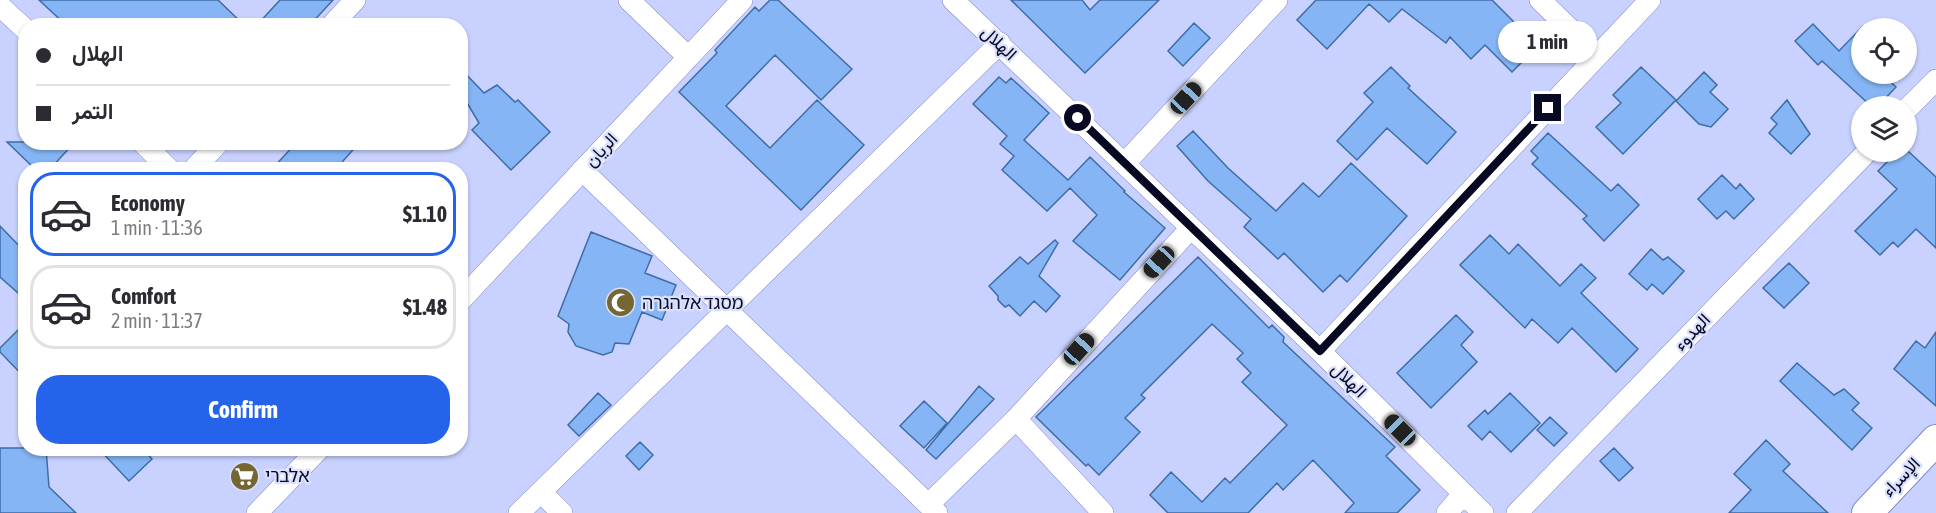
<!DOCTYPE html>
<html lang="en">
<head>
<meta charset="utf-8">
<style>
  :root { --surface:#fff; --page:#f7f7f7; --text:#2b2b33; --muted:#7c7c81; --line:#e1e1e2; --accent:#2563eb }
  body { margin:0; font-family:"Asap Condensed",Vazirmatn,"Noto Sans Hebrew",sans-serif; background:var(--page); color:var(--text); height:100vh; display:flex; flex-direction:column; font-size:22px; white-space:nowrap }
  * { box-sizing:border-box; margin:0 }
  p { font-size:20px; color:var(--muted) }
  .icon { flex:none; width:33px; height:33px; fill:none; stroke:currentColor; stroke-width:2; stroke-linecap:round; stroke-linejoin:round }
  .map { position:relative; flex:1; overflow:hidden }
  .details { position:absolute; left:18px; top:162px; width:450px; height:294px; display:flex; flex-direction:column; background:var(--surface); border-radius:24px; box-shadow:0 2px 4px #0004 }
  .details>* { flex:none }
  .guide { position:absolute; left:18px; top:18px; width:450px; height:132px; border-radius:24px; box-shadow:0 2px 4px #0004; display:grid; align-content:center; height:132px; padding:0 18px; background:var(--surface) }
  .controls { position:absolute; left:1851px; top:18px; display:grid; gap:12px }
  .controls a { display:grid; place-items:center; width:66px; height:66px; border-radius:50%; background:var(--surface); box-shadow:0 2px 4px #0004; font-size:30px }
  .end { position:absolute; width:27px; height:27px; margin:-14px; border:8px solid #070821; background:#fff; box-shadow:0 0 0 3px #fff }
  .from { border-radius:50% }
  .bubble { position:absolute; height:42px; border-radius:21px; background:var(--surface); box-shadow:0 2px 4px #0004; font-size:20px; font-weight:700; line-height:42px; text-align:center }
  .car { position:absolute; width:18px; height:36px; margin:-18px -9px; border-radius:8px; box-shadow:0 0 4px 2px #0007; background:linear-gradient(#222 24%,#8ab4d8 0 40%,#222 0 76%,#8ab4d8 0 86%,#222 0) }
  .guide b { display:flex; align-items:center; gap:21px; height:57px; font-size:22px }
  .guide b+b { border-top:2px solid var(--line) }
  .guide i { width:15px; height:15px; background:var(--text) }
  ul { padding:10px 0 0; list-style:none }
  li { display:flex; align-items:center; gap:18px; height:84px; margin:0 12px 9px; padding:0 6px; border:3px solid var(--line); border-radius:24px }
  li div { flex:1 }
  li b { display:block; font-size:22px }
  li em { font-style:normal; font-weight:700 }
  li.on { border-color:var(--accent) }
  li>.icon { width:54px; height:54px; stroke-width:1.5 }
  .primary-button { display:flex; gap:12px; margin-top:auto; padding:12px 18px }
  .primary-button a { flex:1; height:69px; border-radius:24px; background:var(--accent); color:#fff; font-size:24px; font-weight:700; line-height:69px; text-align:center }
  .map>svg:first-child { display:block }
  .building { fill:#85b5f4; stroke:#3f6ca6; stroke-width:1.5 }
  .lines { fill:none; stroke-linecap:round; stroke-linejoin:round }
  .street-casing { stroke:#7e8acf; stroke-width:22 }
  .secondary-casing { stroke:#7e8acf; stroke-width:32 }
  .street { stroke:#fff; stroke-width:21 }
  .secondary { stroke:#fff; stroke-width:30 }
  .route { stroke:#070821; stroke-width:8 }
  .labels { text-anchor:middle; stroke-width:4.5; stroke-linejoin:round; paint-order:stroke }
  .street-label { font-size:18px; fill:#070821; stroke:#dae0fe }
  .poi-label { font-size:18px; fill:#070821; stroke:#dae0fe; text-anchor:start }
</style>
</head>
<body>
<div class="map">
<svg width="1936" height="513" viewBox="0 0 1936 513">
  <rect width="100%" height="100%" fill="#c9d2ff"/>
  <path class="building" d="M39 0H218L245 26H67Z
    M280 0H333L309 26H256Z
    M770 0H778L852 69 821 100 775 55 726 106 770 148 817 100 864 145 801 210 679 92 717 53 715 50 755 7 759 11Z
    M1011 0H1082L1090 10 1100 0H1159L1085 73Z
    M1316 0H1492L1538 46 1512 72 1485 45 1471 59 1450 37 1446 43 1402 9 1389 22 1369 4 1327 49 1297 20Z
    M1194 23 1210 38 1183 66 1168 51Z
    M1813 24 1839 51 1862 27V74H1882L1896 87 1878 106H1871L1822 61 1818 65 1795 41Z
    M1391 67 1410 86 1408 88 1456 132 1427 164 1387 128 1357 160 1337 141 1373 102 1364 93Z
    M1641 67 1676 100 1623 154 1596 127 1621 103 1613 95Z
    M460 68 484 93 497 85 515 102 518 100 550 132 511 170 472 130 479 123 460 91Z
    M1704 72 1717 85 1710 92 1728 109 1711 127 1699 124 1676 101Z
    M999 77 1006 83 1011 78 1049 113 1024 140 1068 180 1090 157 1125 191 1124 192 1165 228 1120 280 1073 241 1097 215 1070 188 1047 211 1002 170 1014 156 1000 144 1007 136 973 104Z
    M1787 100 1810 134 1791 154 1769 133 1777 124 1771 118Z
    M1193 131 1228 168 1276 211 1303 183 1319 197 1351 163 1407 216 1347 282 1340 275 1323 292 1284 253 1278 259 1244 227 1251 219 1208 181 1177 146Z
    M1548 133 1611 191 1618 184 1639 205 1604 241 1583 219 1587 216 1532 164 1538 158 1531 151Z
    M7 142H75L49 170H36Z
    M297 142H360L335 170H271Z
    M1897 152H1909L1936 177V248L1916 229 1898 247 1893 242 1880 255 1855 231 1897 189 1878 171Z
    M1722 175 1736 189 1740 184 1754 199 1734 219 1726 211 1717 219 1698 199Z
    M0 226 26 253V300L0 277Z
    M591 232 652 256 645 273 676 285 662 320 642 312 629 344 615 343 612 352 603 355 576 346 568 332 569 324 558 316Z
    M1490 235 1509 254 1518 244 1560 286 1581 264 1596 278 1581 293 1638 349 1616 372 1572 328 1558 343 1532 319 1525 328 1460 265Z
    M1055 240 1058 243 1039 276 1060 296 1046 312 1034 301 1020 316 1009 305 1005 307 998 300V296L989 286 1020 257 1028 264Z
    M1651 249 1663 260 1668 257 1684 271 1663 294 1652 284 1647 290 1629 274Z
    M1198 257 1269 328 1272 325 1284 337 1283 342 1395 447 1386 456 1420 490 1397 513H1345L1354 503 1313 460 1283 490 1277 483 1248 513H1168L1150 495 1171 472 1202 502 1225 478 1230 483 1287 425 1242 382 1251 373 1237 359 1243 353 1212 324 1141 395 1145 398 1125 418 1140 432 1099 475 1088 464 1086 466 1036 417Z
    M1789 263 1809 283 1784 308 1763 288Z
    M1456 315 1473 332 1461 345 1477 362 1431 408 1397 373Z
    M26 322V379L0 352V348Z
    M1936 332V406L1894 369 1916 341 1925 348Z
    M1797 363 1834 395 1844 389 1859 403 1852 410 1872 428 1852 450 1780 381Z
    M979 386 994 399 936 459 926 450Z
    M598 393 611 405 579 436 568 425Z
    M1510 393 1540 423 1511 452 1490 431 1482 440 1468 426 1485 410 1488 414Z
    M924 401 947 423 924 448 900 426Z
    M1550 417 1567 433 1554 446 1537 430Z
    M1766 440 1790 464 1783 471 1828 513H1729L1751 490 1734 474Z
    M640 442 653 455 639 470 626 456Z
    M0 448H46L49 487 76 513H0Z
    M98 448H142L152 459 129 481Z
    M1614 448 1633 468 1619 481 1600 461Z"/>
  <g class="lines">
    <defs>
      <path id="street" d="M629 0 687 56
        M953 0 1320 351 1483 513
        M1540 0 1597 55
        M0 6 26 30
        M331 26 355 0
        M1906 110 1936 80
        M142 142 170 170
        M1125 163 1277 0
        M193 170 219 142
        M582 170 937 513
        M460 301 742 0
        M1320 351 1650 0
        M1016 419 1103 513
        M541 492 562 513
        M929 504 1016 419 1191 228
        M257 513 320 448
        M519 513 1000 43
        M1447 513 1463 494
        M1517 513 1867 152"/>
      <path id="secondary" d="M1867 513 1936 440"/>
    </defs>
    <use href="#street" class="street-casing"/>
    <use href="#secondary" class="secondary-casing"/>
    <use href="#street" class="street"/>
    <use href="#secondary" class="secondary"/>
  </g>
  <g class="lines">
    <path class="route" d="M1078 118 1320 351 1548 108"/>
  </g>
  <defs>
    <symbol id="mosque-disc" viewBox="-11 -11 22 22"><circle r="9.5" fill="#746734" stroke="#dae0fe"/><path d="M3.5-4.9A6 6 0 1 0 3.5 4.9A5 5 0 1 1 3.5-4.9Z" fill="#fff"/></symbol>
    <symbol id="supermarket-disc" viewBox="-11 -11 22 22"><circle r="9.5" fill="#746734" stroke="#dae0fe"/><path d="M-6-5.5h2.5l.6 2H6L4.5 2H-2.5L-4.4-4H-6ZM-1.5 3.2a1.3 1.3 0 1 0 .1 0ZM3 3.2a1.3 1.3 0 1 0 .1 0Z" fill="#fff"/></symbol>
  </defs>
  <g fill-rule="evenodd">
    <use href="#mosque-disc" x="604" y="286" width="33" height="33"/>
    <use href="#supermarket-disc" x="228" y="460" width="33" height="33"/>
  </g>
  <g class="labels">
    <g class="street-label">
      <text transform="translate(999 43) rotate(43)" y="6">الهلال</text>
      <text transform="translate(601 150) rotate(-47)" y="6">الريان</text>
      <text transform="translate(1692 332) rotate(-46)" y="6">الهدوء</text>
      <text transform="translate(1349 380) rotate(45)" y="6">الهلال</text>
      <text transform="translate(1901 477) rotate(-46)" y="6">الإسراء</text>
    </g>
    <g class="poi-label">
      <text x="642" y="309">מסגד אלהגרה</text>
      <text x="265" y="482">אלברי</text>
    </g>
  </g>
</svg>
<div class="controls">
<a><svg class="icon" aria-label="locate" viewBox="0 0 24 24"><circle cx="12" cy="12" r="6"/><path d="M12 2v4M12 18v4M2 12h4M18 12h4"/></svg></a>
<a><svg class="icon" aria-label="layers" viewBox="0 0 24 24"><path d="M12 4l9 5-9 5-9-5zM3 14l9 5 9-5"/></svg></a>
</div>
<i class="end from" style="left:1078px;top:118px"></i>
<i class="end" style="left:1548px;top:108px"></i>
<div class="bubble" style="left:1498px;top:21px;width:99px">1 min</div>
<i class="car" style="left:1186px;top:98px;rotate:43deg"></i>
<i class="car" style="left:1159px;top:262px;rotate:223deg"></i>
<i class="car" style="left:1079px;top:349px;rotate:42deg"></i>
<i class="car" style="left:1400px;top:430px;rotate:315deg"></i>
<div class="guide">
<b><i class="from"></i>الهلال</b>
<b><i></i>التمر</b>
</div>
<section class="details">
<ul>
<li class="on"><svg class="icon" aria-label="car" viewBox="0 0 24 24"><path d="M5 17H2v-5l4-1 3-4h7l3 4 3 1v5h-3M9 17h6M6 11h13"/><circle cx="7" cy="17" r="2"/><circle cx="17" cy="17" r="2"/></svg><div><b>Economy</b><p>1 min · 11:36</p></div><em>$1.10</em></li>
<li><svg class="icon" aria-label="car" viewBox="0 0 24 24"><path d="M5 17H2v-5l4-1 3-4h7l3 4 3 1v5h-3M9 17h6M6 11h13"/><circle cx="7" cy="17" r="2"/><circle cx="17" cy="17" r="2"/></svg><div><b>Comfort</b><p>2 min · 11:37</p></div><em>$1.48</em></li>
</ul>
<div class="primary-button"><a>Confirm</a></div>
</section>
</div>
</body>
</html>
